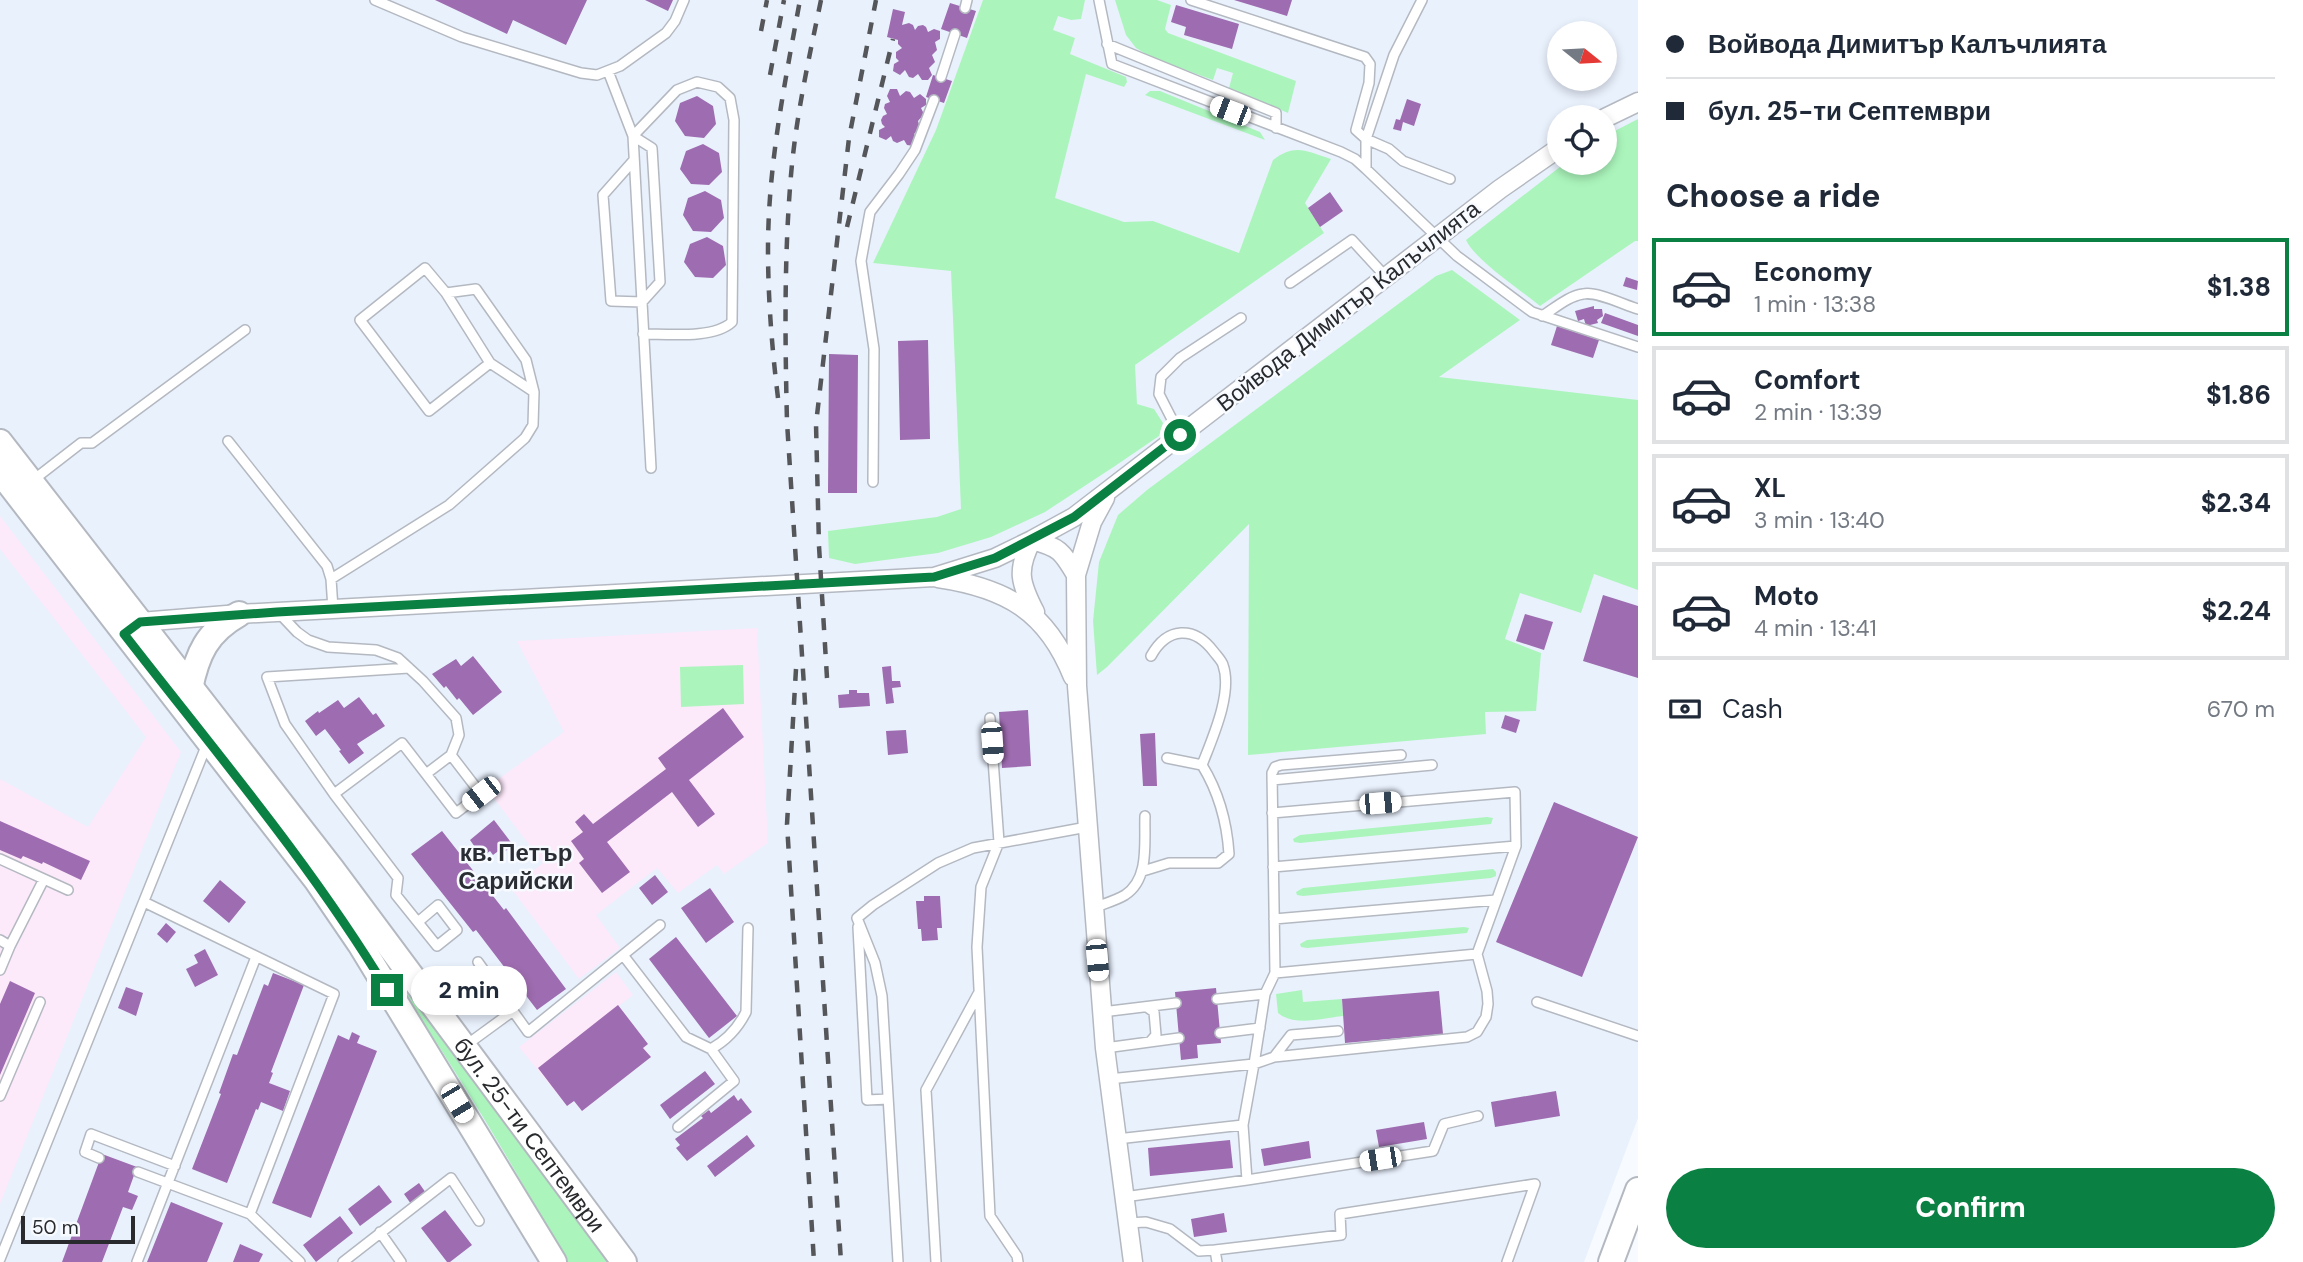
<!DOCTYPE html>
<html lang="en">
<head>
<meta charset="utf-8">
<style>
  :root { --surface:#fff; --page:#f6f6f7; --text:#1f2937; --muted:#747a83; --line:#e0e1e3; --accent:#0b8043 }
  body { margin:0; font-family:"DM Sans",sans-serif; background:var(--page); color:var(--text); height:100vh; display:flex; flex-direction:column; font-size:26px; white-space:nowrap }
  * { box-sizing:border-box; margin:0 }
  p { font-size:23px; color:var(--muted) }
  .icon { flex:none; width:38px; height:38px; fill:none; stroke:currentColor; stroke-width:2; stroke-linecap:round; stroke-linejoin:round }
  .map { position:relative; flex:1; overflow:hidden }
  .side { display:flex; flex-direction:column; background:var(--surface); width:665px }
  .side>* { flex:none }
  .guide { display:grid; align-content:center; height:154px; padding:0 28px; background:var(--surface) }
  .needle { width:46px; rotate:108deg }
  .buttons { position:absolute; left:1547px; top:21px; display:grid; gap:14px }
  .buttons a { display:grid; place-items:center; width:70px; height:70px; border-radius:50%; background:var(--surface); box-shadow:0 4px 10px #0003; font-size:35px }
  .scale { position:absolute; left:21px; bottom:18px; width:114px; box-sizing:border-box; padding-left:7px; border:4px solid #282a2d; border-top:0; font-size:19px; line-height:24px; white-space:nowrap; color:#282a2d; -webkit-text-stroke:5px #f7faff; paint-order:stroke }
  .end { position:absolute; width:32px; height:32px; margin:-16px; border:9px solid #0b8043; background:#fff; box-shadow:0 0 0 4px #fff }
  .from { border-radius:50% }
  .bubble { position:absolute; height:49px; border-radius:24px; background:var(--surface); box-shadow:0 4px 10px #0003; font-size:23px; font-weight:800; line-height:49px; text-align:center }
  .car { position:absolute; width:21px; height:42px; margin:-21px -10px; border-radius:9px; box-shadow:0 0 5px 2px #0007; background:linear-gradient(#fff 24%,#345 0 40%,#fff 0 76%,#345 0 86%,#fff 0) }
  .guide b { display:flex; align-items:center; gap:24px; height:66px; font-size:26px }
  .guide b+b { border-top:2px solid var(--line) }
  .guide i { width:18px; height:18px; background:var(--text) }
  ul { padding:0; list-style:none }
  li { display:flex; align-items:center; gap:21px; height:98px; margin:0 14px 10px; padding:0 14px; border:4px solid var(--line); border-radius:0px }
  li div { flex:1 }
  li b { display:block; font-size:26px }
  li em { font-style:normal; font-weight:800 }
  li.selected { border-color:var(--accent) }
  li>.icon { width:63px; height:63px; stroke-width:1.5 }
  h2 { padding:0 28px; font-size:32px; line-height:84px }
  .pay { display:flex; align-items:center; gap:18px; height:77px; padding:0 28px; font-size:26px }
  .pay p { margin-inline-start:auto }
  .action { display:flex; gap:14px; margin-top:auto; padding:14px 28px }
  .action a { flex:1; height:80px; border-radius:42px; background:var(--accent); color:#fff; font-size:28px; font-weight:800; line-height:80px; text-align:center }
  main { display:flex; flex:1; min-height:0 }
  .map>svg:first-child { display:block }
  .built { fill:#e9f1fd; fill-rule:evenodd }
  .education { fill:#fce9fa }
  .green { fill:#abf5bc }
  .building { fill:#9e6cb0 }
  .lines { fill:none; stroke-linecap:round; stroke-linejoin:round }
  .service-casing { stroke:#b4b9c1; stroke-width:12 }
  .minor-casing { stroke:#b4b9c1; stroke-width:21 }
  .secondary-casing { stroke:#b4b9c1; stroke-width:28 }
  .service { stroke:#fff; stroke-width:9 }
  .minor { stroke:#fff; stroke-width:18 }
  .secondary { stroke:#fff; stroke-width:24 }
  .rail { stroke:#545659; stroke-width:4.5; stroke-dasharray:12 12; stroke-linecap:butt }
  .route { stroke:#0b8043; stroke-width:9 }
  .labels { text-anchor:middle; stroke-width:5; stroke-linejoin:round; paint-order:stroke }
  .street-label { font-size:23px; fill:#282a2d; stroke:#f7faff }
  .neighbourhood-label { font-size:24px; font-weight:bold; fill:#2a2e34; stroke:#f7faff }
</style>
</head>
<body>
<main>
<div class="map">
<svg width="1638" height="1262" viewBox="0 0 1638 1262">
  <rect width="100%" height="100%" fill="#f7faff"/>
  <path class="built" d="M0 0H1638V1118L1584 1262H0ZM1559 33H1605V79H1559ZM1559 117H1605V163H1559Z"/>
  <path class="education" d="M0 516 181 752 0 1204V779L88 827 146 737 0 549Z
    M757 628 768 843 724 874 717 865 678 893 657 868 596 915 620 948 579 979 511 888 543 863 486 788 564 732 517 641Z
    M616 972 633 995 619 1006 648 1044 644 1048 651 1057 582 1111 574 1101 567 1106 519 1047Z"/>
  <path class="green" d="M983 0H1085L1081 19 1071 20 1058 16 1053 30 1075 38 1070 54 1126 77 1127 82 1124 87 1086 74 1055 198 1124 222 1153 221 1239 253 1273 160C1295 143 1306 151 1331 159L1305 203 1324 233 1135 365 1137 404 1154 409 1163 423 1159 436 1115 466 1045 512 991 537 938 553 855 564 829 558 828 531 937 517 961 509 951 271 873 263 936 130Z
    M1115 0H1157L1171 5 1165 29 1168 33 1296 81 1288 113 1229 88 1233 73 1217 68 1213 80 1153 58 1136 48 1126 35Z
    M1150 91H1160L1260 132 1265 140 1145 95Z
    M1638 119V241H1635L1540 306C1522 291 1475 260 1466 240L1565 163H1605V136Z
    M1452 270 1520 320 1439 377 1638 400V590L1594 574 1581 613 1520 593 1505 639 1541 653 1536 711 1485 712 1486 734 1248 755 1249 524 1107 667 1097 675 1093 621 1099 562 1118 515 1147 490 1436 276Z
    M743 665 744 704 681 707 680 667Z
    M1487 817 1493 818 1491 824 1300 843 1294 842 1293 839 1300 835Z
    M1493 869 1496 872V876L1491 878 1303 896 1297 895 1296 892 1303 888Z
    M338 895 615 1262H565C499 1134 419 1014 338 895Z
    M1464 927 1469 928 1467 933 1307 948 1301 947 1300 944 1307 940Z
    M1302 990 1303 1002 1342 999 1343 1016C1323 1018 1295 1027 1278 1013L1276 994Z"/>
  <path class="building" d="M435 0H587L566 45 513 20 507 34Z
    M645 0H673L668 11Z
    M1234 0H1292L1287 16Z
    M950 3 976 11 967 38 941 29Z
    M1176 5 1239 24 1232 49 1184 35 1186 27 1171 22Z
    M893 9 905 12 902 25 909 23 913 25 915 30 918 26 923 25 926 27 928 32 934 29 940 31V39L935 42 937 50 932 55 935 62 929 68 932 75 928 80H922L918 74 913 78 909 77 905 70 900 75 893 71 894 64 899 61 896 58V52L902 48 898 44V40L887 37Z
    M933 75 952 81 944 103 926 97Z
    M890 89H897L900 96 906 91 910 92 914 98 920 94 926 99V105L921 108 924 114 918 121 920 128 914 134 918 138 914 146 907 145 904 140 897 143 893 141 891 136 886 140 879 137V130L885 127 882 124 881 120 883 116 887 114 884 108 885 104 890 102 887 96Z
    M697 96 713 106 716 124 704 138 685 136 675 121 680 103Z
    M1407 99 1421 104 1414 126 1403 122 1401 131 1393 129 1396 119 1400 120Z
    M703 144 719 153 722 172 709 185 691 184 680 169 686 151Z
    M705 191 721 200 724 218 711 232 693 231 683 215 688 198Z
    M1330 192 1343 211 1320 227 1308 208Z
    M707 237 723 246 726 265 713 278 695 277 684 262 690 244Z
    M1626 277 1638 281 1637 290 1623 286Z
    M1594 306V309H1602L1603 316 1597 320 1598 323 1586 326 1584 319 1578 321 1575 311Z
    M1605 313 1638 325V336L1601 323Z
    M1557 326 1599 340 1593 358 1551 345Z
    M928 340 930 439 900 440 898 341Z
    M829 354 858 355 857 493H828Z
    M1603 595 1638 606V678L1583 661Z
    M1525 614 1553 622 1544 650 1516 641Z
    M473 656 502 692 473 715 459 698 457 700 446 686 444 688 432 674 456 659 461 666Z
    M891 666 892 681H900L901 687 892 688 894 703 886 704 882 667Z
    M849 690H857V693H869L870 706 839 708 838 695 849 694Z
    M359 697 373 715 376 713 385 726 357 744 364 753 349 764 339 751 341 750 325 729 316 736 305 721 318 711 319 713 338 700 344 708Z
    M723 708 744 737 689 780 715 814 698 827 672 792 607 842 630 872 602 893 579 863 584 859 571 841 583 832 575 822 584 814 593 824 666 769 658 758Z
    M1028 710 1031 766 1002 768 999 712Z
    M1505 715 1520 720 1516 733 1501 728Z
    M906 730 908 753 888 755 886 731Z
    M1155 733 1157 786H1143L1140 734Z
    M1554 802 1638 837 1582 977 1496 942Z
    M494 820 513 845 503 853 501 849 493 855 490 851 482 857 470 840Z
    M0 821 90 861 81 880 43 862 42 864 23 856 21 859 0 850Z
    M442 831 504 910 506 908 566 989 537 1010 476 930 473 932 411 854Z
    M655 875 668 892 652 905 639 888Z
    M220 880 246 902 229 923 203 901Z
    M710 888 734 922 706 943 681 908Z
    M924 896H940L942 928H937L938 940 922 941 921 929H918L916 901H924Z
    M166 923 176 932 167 943 157 934Z
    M676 937 737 1016 709 1038 649 959Z
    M205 949 218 975 195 987 186 969 198 963 194 955Z
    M273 973 304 985 271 1072 273 1073 269 1083 290 1091 283 1111 261 1102 258 1110 256 1109 227 1183 192 1169 221 1094 219 1093 233 1054 237 1055 264 984 268 986Z
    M10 981 35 993 0 1075V1004Z
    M126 987 143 993 136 1016 118 1008Z
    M1216 988 1221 1043 1197 1045 1198 1058 1181 1060 1175 992Z
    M1439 991 1443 1034 1345 1043 1342 999Z
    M618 1005 648 1044 643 1048 651 1057 582 1111 574 1101 567 1106 538 1068Z
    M352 1032 360 1036 357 1043 377 1051 311 1218 272 1203 338 1035 349 1040Z
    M705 1071 715 1084 670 1119 660 1105Z
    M1556 1091 1560 1116 1495 1127 1491 1102Z
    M734 1095 738 1101 741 1098 752 1112 687 1161 676 1148 680 1145 675 1139 703 1118 701 1116 709 1110 711 1113Z
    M1424 1122 1427 1139 1379 1147 1376 1130Z
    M747 1135 755 1146 715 1177 707 1166Z
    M1230 1140 1233 1168 1150 1176 1148 1148Z
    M1309 1141 1311 1158 1264 1166 1261 1149Z
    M102 1154 137 1167 128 1192 138 1196 132 1210 123 1207 102 1262H62Z
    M419 1183 426 1193 411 1204 404 1194Z
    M379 1185 392 1202 360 1226 348 1209Z
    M171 1202 223 1223 207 1262H147Z
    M445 1210 472 1245 450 1262H447L421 1228Z
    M1224 1213 1227 1232 1194 1237 1191 1219Z
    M340 1216 353 1233 316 1262 303 1245Z
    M240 1244 263 1254 259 1262H233Z"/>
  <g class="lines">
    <defs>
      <path id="service" d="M375 0 462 37 581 73 597 75 620 66 666 33 675 21 684 0
        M1099 0 1112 64 1341 152 1355 159 1366 169 1457 256 1532 312 1638 347
        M1191 0 1365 57 1370 64 1369 83 1356 130 1366 139 1389 149 1403 161 1450 179
        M965 8 967 0
        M1107 44 1276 113V128
        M608 71 633 136 651 468
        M941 77 955 34
        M634 160 603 195 611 301 642 302 660 282 652 148 633 136 677 90 697 82 718 87 730 98 734 120 732 322C714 339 668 334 643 334
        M1366 169V139L1394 55 1422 0
        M1290 283 1352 240 1386 277
        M446 293 490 363 534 392
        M1542 316C1554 309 1568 296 1583 294 1597 291 1624 305 1638 309
        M1180 435 1159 394 1161 377 1180 358 1241 318
        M228 441 327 566 331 579
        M32 481 81 443H92L245 330
        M873 482 874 349 861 261 870 212 899 174 915 150 934 100
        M333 609 331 579 449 505 525 438 533 425 534 392 526 360 476 289 446 293 425 268 360 320 429 411 490 363
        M279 613 297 632 308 640 328 647 376 650 398 658 423 681 456 718 459 735 451 755 426 774 402 743 334 794 398 878 396 895 437 946 457 930 438 905 418 922
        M1151 656C1167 627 1194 625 1214 652 1217 656 1222 661 1223 665 1233 693 1212 739 1202 765
        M990 718 999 842 981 887 977 947 990 1216 1017 1256 1018 1262
        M426 774 456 813 481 794 451 755
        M1272 780 1432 765
        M334 794 285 724 267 677 409 668
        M1272 813 1515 792 1516 846 1477 954 1487 991 1488 1004 1486 1017 1477 1032 1467 1037 1274 1057 1254 1064 1265 994 1275 973 1272 773 1275 767 1281 765 1401 755
        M0 859 68 890
        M1273 867 1516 846
        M1143 871 1169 863H1218L1229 854C1227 823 1218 791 1202 765L1167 758
        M144 902 334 994 250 1214
        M1093 908C1103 904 1115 901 1125 895 1150 879 1144 842 1145 816
        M1274 919 1496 900
        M858 927 867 1100 888 1099
        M0 940 10 946 0 970
        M10 946 44 879
        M623 955 686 1037 711 1049C727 1040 738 1028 746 1012L748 928
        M1275 973 1477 954
        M1217 999 1265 994
        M1537 1002 1638 1036
        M1147 1007 1154 1012 1156 1035 1150 1042
        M513 1011 528 1032 660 925
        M1102 1012 1176 1003
        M1220 1033 1260 1028
        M465 1046 513 1011 478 962
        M1105 1048 1179 1038
        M1274 1057 1291 1035 1338 1031
        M1109 1079 1254 1064 1243 1125
        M0 1096 40 1002
        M678 1127 734 1081 711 1049
        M1117 1139 1243 1125 1247 1180
        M99 1158 85 1152 91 1134 175 1166
        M138 1172 250 1214 300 1262
        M1124 1197 1247 1180 1433 1151 1444 1124 1478 1116
        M1127 1223 1146 1222 1170 1229 1199 1251 1215 1250
        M380 1232 401 1262
        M0 1259 207 744
        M137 1262 256 957
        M343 1262 451 1178 479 1221
        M898 1262 882 996 875 963 857 918 873 905 938 863 973 848 1087 827
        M936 1262 926 1090 978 994
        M1217 1262 1215 1250 1341 1235 1340 1214 1535 1184 1507 1262"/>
      <path id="minor" d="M1605 118 1638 102
        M1105 498 1092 522 1076 575 1077 686 1105 1048 1133 1262
        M1032 540C1016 570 1020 583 1035 612
        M1032 540C1059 547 1062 551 1076 575
        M938 578C1006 588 1047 611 1073 677
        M132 628 140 622 239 614 934 577 995 558 1032 540 1074 517 1500 189 1559 148"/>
      <g id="secondary">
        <path id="s1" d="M0 442 332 869 624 1262"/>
        <path d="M0 472 317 881 360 944 554 1262"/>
        <path d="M190 689C197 654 207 632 239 614"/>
        <path d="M1611 1262 1638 1190"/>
      </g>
    </defs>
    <use href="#service" class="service-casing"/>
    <use href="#minor" class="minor-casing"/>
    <use href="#secondary" class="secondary-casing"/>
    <use href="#service" class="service"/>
    <use href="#minor" class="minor"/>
    <use href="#secondary" class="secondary"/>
    <path class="rail" d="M821 0C809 58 796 116 791 175 784 257 785 339 787 422L841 1262
      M761 31 767 0
      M770 75 784 0
      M847 227 893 39
      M778 398C772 349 768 299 768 249 768 165 785 82 800 0
      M796 669 787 824 814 1262
      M827 678 819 546 816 424 849 138 876 0"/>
  </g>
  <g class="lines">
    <path class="route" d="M387 990C311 864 214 750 124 634L140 622 277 612 934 577 995 558 1074 517 1180 435"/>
  </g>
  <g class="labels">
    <g class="street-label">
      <text transform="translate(1348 306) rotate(-38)" y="8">Войвода Димитър Калъчлията</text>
      <text dy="8" stroke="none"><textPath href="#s1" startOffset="872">бул. 25-ти Септември</textPath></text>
    </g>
    <g class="neighbourhood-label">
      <text x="516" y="861">кв. Петър<tspan x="516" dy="28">Сарийски</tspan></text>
    </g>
  </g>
</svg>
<div class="buttons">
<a><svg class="needle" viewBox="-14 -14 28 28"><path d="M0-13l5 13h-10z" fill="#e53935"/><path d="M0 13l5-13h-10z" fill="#747a83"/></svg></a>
<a><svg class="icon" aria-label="locate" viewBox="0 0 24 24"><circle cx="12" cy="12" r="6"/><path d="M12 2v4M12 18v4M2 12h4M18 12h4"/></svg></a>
</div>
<div class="scale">50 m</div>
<i class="end from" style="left:1180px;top:435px"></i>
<i class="end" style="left:387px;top:990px"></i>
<div class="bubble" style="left:411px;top:966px;width:116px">2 min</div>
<i class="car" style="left:1230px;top:111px;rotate:291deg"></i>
<i class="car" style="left:992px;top:743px;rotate:176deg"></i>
<i class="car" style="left:481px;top:794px;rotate:232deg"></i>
<i class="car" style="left:1380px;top:803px;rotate:85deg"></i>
<i class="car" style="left:1097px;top:960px;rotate:175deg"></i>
<i class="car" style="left:457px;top:1103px;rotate:149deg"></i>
<i class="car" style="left:1380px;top:1159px;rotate:261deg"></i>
</div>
<section class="side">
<div class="guide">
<b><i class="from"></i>Войвода Димитър Калъчлията</b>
<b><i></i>бул. 25-ти Септември</b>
</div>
<h2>Choose a ride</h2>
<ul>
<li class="selected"><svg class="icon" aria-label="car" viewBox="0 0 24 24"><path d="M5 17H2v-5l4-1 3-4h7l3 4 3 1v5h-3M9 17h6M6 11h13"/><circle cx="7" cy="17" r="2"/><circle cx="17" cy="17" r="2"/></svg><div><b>Economy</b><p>1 min · 13:38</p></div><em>$1.38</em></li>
<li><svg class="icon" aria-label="car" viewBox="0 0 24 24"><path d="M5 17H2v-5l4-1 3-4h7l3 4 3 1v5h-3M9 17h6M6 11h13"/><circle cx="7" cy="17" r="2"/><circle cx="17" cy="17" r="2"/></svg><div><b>Comfort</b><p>2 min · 13:39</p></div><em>$1.86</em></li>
<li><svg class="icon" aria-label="car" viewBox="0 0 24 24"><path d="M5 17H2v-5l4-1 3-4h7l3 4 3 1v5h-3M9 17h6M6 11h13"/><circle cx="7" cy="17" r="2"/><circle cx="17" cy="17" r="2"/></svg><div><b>XL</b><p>3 min · 13:40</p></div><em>$2.34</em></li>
<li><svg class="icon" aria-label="car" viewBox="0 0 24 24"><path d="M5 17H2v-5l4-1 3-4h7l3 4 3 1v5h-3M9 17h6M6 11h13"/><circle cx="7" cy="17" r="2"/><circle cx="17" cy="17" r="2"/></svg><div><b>Moto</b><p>4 min · 13:41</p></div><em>$2.24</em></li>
</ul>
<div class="pay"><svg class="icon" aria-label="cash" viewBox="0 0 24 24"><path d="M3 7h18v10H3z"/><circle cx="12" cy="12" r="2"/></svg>Cash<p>670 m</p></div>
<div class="action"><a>Confirm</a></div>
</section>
</main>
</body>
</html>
